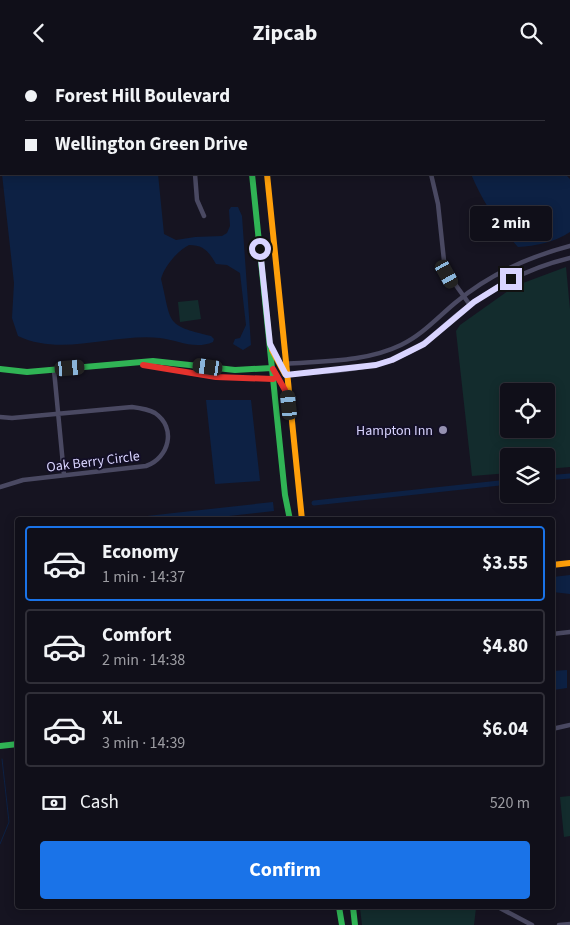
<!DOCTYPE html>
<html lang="en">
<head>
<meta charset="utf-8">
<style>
  :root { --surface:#100f19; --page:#191822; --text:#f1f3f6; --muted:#9c9ca2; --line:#302f38; --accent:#1a73e8 }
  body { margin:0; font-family:"Source Sans 3",sans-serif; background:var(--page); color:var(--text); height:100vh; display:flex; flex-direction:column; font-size:19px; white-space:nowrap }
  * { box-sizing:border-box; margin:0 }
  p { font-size:16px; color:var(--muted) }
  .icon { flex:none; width:28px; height:28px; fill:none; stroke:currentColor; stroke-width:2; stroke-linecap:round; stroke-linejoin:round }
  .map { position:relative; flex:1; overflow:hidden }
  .sheet { position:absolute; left:15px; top:452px; width:540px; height:392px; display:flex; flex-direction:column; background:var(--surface); border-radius:5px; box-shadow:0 2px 12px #0003,0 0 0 1px var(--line) }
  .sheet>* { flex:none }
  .hud { position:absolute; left:0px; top:0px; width:570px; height:110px; box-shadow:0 2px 12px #0003,0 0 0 1px var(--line); display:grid; align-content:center; height:110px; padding:0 25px; background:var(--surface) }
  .fabs { position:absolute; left:500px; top:318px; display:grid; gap:10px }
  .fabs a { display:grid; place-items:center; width:55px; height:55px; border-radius:5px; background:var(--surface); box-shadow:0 2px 12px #0003,0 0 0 1px var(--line); font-size:25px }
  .end { position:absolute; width:22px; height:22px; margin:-11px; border:6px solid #d9d4ff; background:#111; box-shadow:0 0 0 2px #111 }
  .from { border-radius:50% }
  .bubble { position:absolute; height:35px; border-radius:5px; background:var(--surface); box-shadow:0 2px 12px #0003,0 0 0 1px var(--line); font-size:16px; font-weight:700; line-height:35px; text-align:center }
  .car { position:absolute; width:15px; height:30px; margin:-15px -8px; border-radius:6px; box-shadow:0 0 4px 1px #0007; background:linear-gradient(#222 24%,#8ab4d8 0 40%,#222 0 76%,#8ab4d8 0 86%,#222 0) }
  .hud b { display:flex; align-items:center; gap:18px; height:48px; font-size:19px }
  .hud b+b { border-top:1px solid var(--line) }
  .hud i { width:12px; height:12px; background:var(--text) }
  ul { padding:9px 0 0; list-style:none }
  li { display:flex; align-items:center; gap:15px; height:75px; margin:0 10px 8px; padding:0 15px; border:2px solid var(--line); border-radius:5px }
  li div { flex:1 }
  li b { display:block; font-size:19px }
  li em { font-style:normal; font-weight:700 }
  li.on { border-color:var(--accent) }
  li>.icon { width:45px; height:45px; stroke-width:1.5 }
  .pay { display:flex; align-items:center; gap:12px; height:55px; padding:0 25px; font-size:19px }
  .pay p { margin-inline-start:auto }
  .button { display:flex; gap:10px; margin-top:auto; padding:10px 25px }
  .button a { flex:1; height:58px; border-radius:5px; background:var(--accent); color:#fff; font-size:20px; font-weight:700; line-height:58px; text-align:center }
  header { display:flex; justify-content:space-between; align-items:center; height:65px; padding:0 25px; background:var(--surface); font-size:22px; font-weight:700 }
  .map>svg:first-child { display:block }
  .green { fill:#132c2d; fill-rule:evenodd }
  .water { fill:#0d2144 }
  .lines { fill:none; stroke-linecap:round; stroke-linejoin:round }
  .stream { stroke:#0d2144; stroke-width:1 }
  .canal { stroke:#0d2144; stroke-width:5 }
  .street { stroke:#4a4962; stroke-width:4.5 }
  .fast { stroke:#30b455; stroke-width:6 }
  .slow { stroke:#ff9f0a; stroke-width:6 }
  .jam { stroke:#e5322d; stroke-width:6 }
  .route { stroke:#d9d4ff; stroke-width:6 }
  .poi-dot { fill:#9591b1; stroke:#130f26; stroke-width:2 }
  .labels { text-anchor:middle; stroke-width:4; stroke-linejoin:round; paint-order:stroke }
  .poi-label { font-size:14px; fill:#d9d4ff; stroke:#130f26; text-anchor:end }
  .street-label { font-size:14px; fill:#d9d4ff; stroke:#130f26 }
</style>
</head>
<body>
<header><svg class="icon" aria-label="back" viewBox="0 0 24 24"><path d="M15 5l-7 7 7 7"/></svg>Zipcab<svg class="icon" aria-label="search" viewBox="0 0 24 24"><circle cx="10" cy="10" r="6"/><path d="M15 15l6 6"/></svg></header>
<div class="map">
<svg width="570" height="860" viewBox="0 0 570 860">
  <rect width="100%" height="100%" fill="#161421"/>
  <path class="green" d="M566 202 570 244V402L546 404V391H509V408L472 411 456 266 460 260 515 221ZM546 326V364H509V326Z
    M198 235 201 254 180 257 178 237Z
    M570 731V771L564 772 560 732Z
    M360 843H476L474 860H362Z"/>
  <path class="water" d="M2 109H158L164 169 176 175 195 172 222 171 227 168 230 161 229 145 231 142H238L242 151 251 280 243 285 233 279 235 274 240 273 246 260 240 208 227 200 216 199C209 187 204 180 189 180 178 185 164 202 161 214 172 258 164 260 211 271L214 274 213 277C195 285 177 275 160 273 114 268 62 292 18 271L12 253 14 218Z
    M471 109H565L570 114V167C555 177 535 181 518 182 497 159 483 137 471 109Z
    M206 335H251L260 416 215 419Z
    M273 437 274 446 193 455H111Z
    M570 510V529L553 527V512Z
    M567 605V623L553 625V606Z"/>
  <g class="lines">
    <path class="stream" d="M0 779 9 757 2 694"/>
    <path class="canal" d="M546 413 570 411
      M314 438 509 417"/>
    <path class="street" d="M179 0 180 1
      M427 1 428 0
      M440 1 441 0
      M195 109 197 135 204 151
      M431 109 438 139 445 205 470 240
      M285 299C323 296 366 297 401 280 422 270 437 253 455 238 488 210 528 192 570 181
      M54 305 64 410
      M286 310C328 306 372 306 410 287 428 277 442 262 458 249 492 222 528 203 570 193
      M0 352 12 353 132 342C140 343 148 344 155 348 177 363 169 393 146 401L23 415 0 422
      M552 569 570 567
      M552 664 570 660
      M498 842 532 860
      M559 860 570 859"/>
    <path class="fast" d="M241 0V1
      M252 109 285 430 290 455
      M0 304 27 307 153 296 235 305 272 303
      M0 681 18 679
      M339 842 342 860
      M353 842 355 860"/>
    <path class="slow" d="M257 0 258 1
      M267 109 302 455
      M272 285 285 309
      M552 500 570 498"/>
    <path class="jam" d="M143 300 216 312 273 314
      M273 304 285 325"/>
  </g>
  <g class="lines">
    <path class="route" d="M260 184 270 279 286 310 376 300 392 295 424 279 474 237 511 214"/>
  </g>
  <circle class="poi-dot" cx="443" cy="365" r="5"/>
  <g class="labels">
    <g class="poi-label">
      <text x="433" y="370">Hampton Inn</text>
    </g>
    <g class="street-label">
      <text transform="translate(93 396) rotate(-7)" y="5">Oak Berry Circle</text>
    </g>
  </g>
</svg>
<div class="fabs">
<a><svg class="icon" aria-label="locate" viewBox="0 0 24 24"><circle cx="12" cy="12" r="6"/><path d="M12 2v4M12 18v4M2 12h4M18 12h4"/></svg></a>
<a><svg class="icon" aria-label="layers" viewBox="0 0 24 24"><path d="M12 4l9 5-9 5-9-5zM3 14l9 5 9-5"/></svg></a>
</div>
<i class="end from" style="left:260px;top:184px"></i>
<i class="end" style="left:511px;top:214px"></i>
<div class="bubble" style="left:470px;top:141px;width:82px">2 min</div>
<i class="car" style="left:447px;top:209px;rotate:151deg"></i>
<i class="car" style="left:208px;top:302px;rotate:278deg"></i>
<i class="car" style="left:70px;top:303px;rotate:85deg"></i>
<i class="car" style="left:289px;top:340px;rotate:354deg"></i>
<div class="hud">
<b><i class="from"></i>Forest Hill Boulevard</b>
<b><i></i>Wellington Green Drive</b>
</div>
<section class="sheet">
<ul>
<li class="on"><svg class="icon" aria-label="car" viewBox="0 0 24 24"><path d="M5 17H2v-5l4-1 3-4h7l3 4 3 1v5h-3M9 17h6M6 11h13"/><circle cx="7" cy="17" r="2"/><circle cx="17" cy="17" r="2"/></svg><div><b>Economy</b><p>1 min · 14:37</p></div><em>$3.55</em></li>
<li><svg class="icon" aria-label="car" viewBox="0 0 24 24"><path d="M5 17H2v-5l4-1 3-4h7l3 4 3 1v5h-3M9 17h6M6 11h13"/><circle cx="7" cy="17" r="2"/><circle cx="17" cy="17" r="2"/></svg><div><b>Comfort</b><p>2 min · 14:38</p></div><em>$4.80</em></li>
<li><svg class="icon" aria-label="car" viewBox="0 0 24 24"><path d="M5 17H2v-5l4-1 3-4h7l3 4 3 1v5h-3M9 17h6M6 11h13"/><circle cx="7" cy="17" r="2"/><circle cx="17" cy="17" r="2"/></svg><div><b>XL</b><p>3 min · 14:39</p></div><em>$6.04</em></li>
</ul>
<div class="pay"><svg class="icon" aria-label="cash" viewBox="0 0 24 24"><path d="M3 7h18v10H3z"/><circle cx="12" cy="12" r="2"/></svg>Cash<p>520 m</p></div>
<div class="button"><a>Confirm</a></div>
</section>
</div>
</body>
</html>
